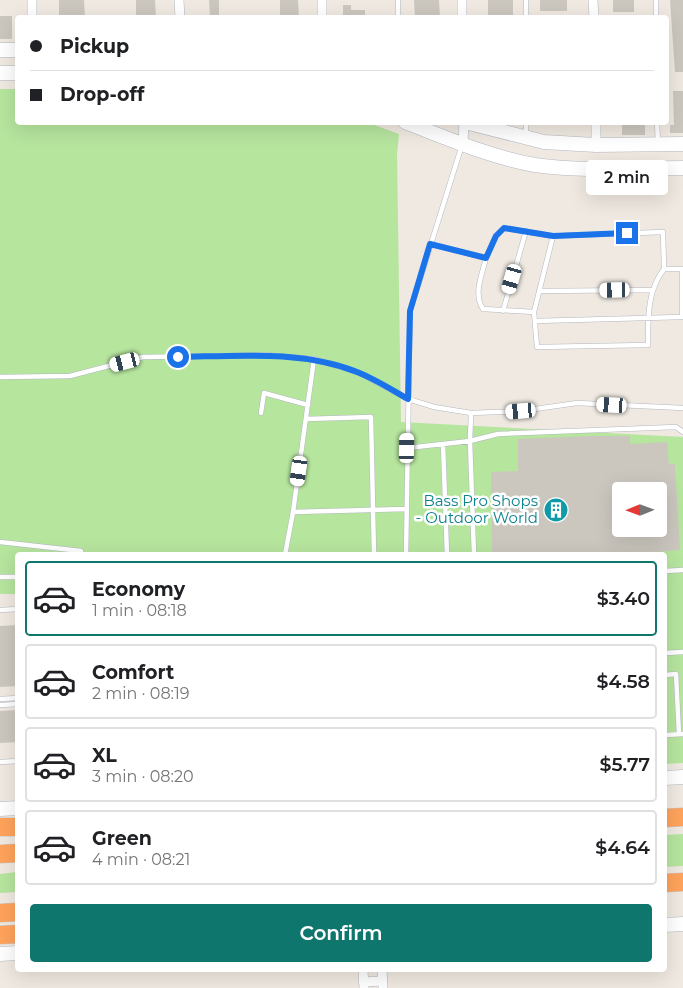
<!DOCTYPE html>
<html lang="en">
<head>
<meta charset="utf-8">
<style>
  :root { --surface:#fff; --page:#f6f6f6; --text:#202124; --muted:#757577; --line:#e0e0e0; --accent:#0f766e }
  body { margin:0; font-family:Montserrat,sans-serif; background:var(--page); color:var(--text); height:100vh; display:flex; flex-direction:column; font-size:19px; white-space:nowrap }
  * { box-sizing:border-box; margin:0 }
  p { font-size:16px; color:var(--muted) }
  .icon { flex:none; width:28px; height:28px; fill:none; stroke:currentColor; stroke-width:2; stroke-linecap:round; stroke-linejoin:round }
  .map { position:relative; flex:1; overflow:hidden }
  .details { position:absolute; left:15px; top:552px; width:652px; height:420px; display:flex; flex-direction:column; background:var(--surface); border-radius:5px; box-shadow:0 5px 20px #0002 }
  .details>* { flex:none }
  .hud { position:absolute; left:15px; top:15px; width:654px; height:110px; border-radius:5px; box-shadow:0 5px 20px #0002; display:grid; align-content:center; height:110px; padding:0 15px; background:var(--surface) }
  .needle { width:32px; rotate:269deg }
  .buttons { position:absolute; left:612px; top:482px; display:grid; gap:10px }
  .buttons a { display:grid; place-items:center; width:55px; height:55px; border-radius:5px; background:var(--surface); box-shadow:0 5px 20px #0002; font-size:25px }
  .end { position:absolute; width:22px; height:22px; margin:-11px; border:6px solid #1a73e8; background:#fff; box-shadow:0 0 0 2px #fff }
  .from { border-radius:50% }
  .bubble { position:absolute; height:35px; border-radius:5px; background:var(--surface); box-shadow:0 5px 20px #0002; font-size:16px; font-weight:600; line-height:35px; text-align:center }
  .car { position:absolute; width:15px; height:30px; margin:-15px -8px; border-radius:6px; box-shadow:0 0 4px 1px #0007; background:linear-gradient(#fff 24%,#345 0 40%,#fff 0 76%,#345 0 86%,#fff 0) }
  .hud b { display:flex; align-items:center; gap:18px; height:48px; font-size:19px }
  .hud b+b { border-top:1px solid var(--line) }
  .hud i { width:12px; height:12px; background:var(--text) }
  ul { padding:9px 0 0; list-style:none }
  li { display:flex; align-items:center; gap:15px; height:75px; margin:0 10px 8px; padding:0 5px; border:2px solid var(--line); border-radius:5px }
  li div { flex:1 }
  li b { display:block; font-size:19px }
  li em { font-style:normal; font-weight:600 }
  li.on { border-color:var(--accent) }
  li>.icon { width:45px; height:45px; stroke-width:1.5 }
  .cta { display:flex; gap:10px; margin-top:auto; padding:10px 15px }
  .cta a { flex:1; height:58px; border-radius:5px; background:var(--accent); color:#fff; font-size:20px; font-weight:600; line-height:58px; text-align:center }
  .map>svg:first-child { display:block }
  .green { fill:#b6e59e; fill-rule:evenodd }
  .building { fill:#cbc7bf; fill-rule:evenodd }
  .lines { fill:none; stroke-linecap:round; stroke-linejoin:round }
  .lane-casing { stroke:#b4b7c1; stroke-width:5.5 }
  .street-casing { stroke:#b4b7c1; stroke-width:10 }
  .secondary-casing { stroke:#b4b7c1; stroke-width:15 }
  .highway-casing { stroke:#c9c9c9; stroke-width:19 }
  .lane { stroke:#fff; stroke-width:4.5 }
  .street { stroke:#fff; stroke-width:9 }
  .secondary { stroke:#fff; stroke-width:14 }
  .highway { stroke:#ffa35c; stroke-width:18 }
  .route { stroke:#1a73e8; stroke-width:6 }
  .labels { text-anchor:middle; stroke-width:5; stroke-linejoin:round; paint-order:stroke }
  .culture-label { font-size:15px; fill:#0d838f; stroke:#fff; text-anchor:end }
</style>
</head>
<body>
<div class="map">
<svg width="683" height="988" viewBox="0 0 683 988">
  <rect width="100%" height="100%" fill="#efe9e1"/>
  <path class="green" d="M0 89H17L18 122H366L399 134 397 155 401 422 683 437V763L665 764V555H18L17 594H0ZM621 491H659V529H621Z
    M683 834V866L665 867V835Z
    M17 872V892L0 893V874Z"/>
  <path class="building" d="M59 0H84L85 18H59Z
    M136 0H155L156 18H136Z
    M209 0H219V18H210Z
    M280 0H298L299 18H280Z
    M414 0H439L440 18H415Z
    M488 0H513V18H488Z
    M540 0H567V11H540Z
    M613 0H634V12H613Z
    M670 0H683V72H675Z
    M343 5H351V10H365V18H343Z
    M0 16H12V39H0Z
    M673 91H683V133H670V125H674Z
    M622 122H645V135H622Z
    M590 436H630V444L667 442 669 464H675L680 550 621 555H499L492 552 491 472 518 471V439ZM621 491H659V529H621Z
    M18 625V686L0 687V626Z
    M18 710V742L0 743V711Z"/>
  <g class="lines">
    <defs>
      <path id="lane" d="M398 0V18
        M656 0V18
        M526 18V0
        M657 122 658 143
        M526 136V122
        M430 244 486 258C482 275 473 294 483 309L534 312 537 347 648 345C648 318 647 291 664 269H683
        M486 258 496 235 504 228 553 236 663 232 664 269
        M539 291 652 290
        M503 311 526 231
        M534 312 553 236
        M535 321 682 317V269
        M314 359 358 372 408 399 434 407 471 413 521 411 577 403 683 408
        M0 377 70 376 143 357 266 355 314 359 293 512 406 509
        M261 413 264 393 308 405
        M471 413 470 441 498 434 676 427 683 432
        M306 419 371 417 374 555
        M443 444 447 555
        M407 448 470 441 474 555
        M0 542 81 551V555
        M285 555 293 512
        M406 555 410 311 462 145
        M665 571 683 570
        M0 577H18
        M0 610 18 609
        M665 653 683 652
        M665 675 676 674 679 734
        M0 699 18 698
        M0 705 18 704
        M665 735 683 734
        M0 762 18 761"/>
      <path id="street" d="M32 0V18
        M179 0 180 18
        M462 0V18
        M593 0 594 18
        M322 18V0
        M596 122V145
        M463 144 464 122
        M363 970 364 987
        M382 970 383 988
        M363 982 382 981"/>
      <path id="secondary" d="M0 50H18
        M0 73H18
        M405 122C447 138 490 157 535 165 584 172 634 168 683 168
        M465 122 544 142 596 145 683 144
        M665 778 683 777
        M0 809 18 808
        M665 925 683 924
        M0 954 18 953"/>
      <path id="highway" d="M665 818 683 817
        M0 827H18
        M0 854 18 853
        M665 883 683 882
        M0 913 18 912
        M0 935 18 934"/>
    </defs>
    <use href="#lane" class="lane-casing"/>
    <use href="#street" class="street-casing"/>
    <use href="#secondary" class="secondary-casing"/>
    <use href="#highway" class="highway-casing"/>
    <use href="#lane" class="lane"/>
    <use href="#street" class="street"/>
    <use href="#secondary" class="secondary"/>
    <use href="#highway" class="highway"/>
  </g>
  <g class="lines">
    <path class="route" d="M178 357C238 356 301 350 357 372 375 379 392 390 408 399L410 311 430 244 486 258 496 236 504 228 553 236 627 233"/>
  </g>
  <defs>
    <symbol id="building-disc" viewBox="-11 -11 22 22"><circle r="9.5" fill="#0f9aa8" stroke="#fff"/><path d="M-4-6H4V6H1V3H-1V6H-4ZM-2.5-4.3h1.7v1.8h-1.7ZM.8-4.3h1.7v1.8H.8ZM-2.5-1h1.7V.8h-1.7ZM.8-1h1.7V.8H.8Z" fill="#fff"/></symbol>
  </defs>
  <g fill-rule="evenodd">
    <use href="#building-disc" x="542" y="496" width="28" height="28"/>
  </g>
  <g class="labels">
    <g class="culture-label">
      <text x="538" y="506">Bass Pro Shops<tspan x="538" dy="17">- Outdoor World</tspan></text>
    </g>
  </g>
</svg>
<div class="buttons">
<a><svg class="needle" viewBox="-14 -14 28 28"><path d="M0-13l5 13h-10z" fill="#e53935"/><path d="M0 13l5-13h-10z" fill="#757577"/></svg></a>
</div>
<i class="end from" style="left:178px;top:357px"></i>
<i class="end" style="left:627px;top:233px"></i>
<div class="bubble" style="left:586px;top:160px;width:82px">2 min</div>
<i class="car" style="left:512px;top:279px;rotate:196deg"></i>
<i class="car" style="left:615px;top:290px;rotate:269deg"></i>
<i class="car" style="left:125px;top:362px;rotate:256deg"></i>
<i class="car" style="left:612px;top:405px;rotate:273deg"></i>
<i class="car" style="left:521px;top:411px;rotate:265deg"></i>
<i class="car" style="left:407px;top:448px;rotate:1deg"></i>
<i class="car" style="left:299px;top:471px;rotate:188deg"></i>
<div class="hud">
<b><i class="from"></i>Pickup</b>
<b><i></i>Drop-off</b>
</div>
<section class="details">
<ul>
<li class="on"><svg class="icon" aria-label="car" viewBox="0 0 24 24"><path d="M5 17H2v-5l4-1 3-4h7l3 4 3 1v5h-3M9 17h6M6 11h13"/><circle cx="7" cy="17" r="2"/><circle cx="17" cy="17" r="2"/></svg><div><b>Economy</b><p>1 min · 08:18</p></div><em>$3.40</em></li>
<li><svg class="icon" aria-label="car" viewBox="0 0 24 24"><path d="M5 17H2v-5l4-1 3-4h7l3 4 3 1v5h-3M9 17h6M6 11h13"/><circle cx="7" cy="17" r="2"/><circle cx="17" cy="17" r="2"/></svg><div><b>Comfort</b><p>2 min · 08:19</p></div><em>$4.58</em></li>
<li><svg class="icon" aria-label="car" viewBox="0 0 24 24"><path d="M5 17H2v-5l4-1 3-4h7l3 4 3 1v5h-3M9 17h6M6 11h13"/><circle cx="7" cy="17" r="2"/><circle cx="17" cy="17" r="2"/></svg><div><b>XL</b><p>3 min · 08:20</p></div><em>$5.77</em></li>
<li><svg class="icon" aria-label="car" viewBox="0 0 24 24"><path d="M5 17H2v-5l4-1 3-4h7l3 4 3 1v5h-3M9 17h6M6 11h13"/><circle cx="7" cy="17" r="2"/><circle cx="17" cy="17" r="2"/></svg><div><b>Green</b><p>4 min · 08:21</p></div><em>$4.64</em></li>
</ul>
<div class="cta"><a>Confirm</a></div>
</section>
</div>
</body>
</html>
